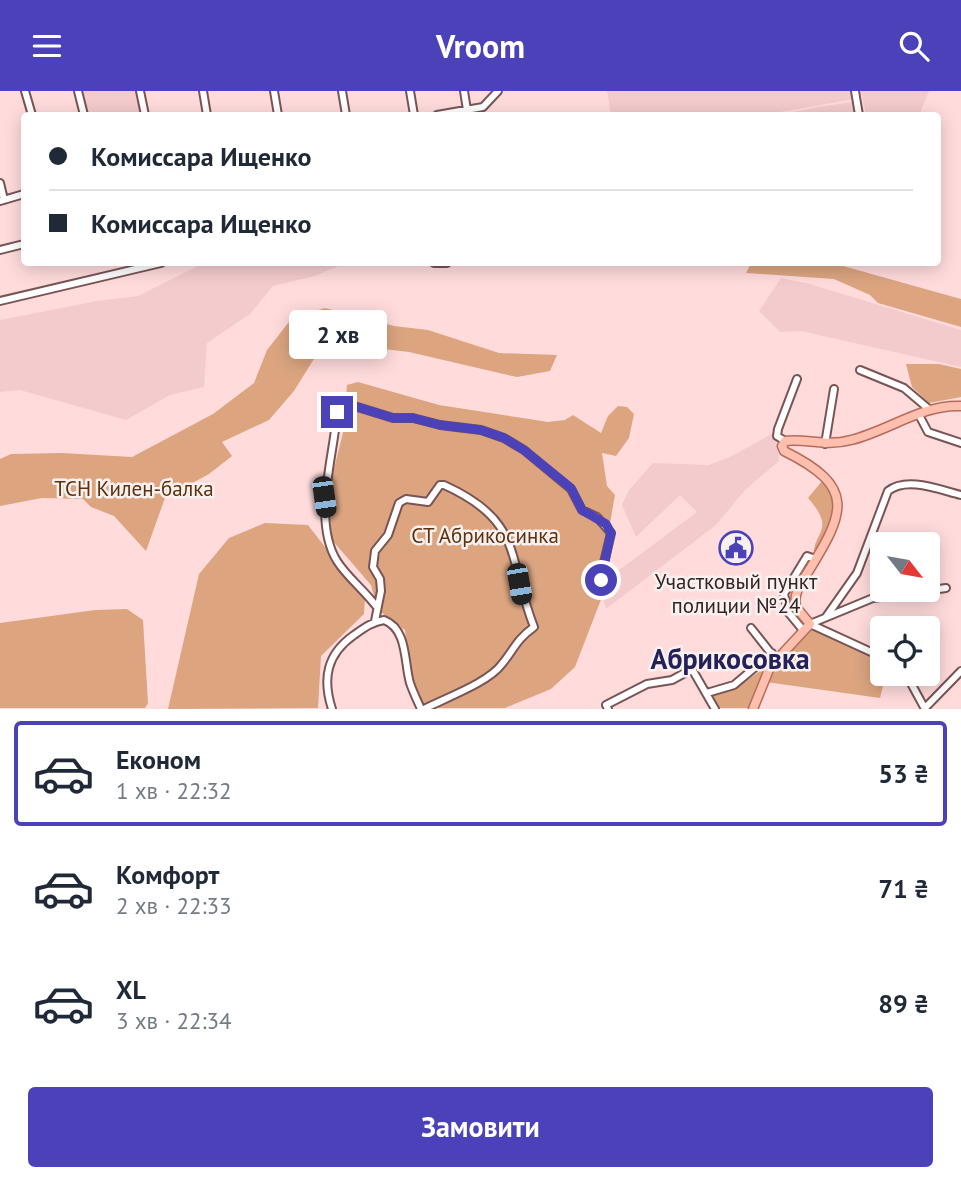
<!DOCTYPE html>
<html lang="uk">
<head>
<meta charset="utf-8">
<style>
  :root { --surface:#fff; --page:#f6f6f7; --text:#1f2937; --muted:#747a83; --line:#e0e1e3; --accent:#4b42b9 }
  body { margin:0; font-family:"PT Sans",sans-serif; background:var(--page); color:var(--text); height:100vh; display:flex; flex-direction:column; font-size:26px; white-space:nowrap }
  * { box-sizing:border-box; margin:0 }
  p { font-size:23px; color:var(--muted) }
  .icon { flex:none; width:38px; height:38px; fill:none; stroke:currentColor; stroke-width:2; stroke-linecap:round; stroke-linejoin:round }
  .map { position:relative; height:618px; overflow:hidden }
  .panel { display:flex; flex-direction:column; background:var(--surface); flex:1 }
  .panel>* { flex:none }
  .hud { position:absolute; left:21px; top:21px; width:920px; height:154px; border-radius:7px; box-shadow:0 4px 18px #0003; display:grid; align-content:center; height:154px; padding:0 28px; background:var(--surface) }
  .needle { width:46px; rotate:121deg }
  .fabs { position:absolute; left:870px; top:441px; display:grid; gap:14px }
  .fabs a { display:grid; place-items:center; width:70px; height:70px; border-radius:7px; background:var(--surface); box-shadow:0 4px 18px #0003; font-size:35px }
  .end { position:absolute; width:32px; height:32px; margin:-16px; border:9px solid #4b42b9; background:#fff; box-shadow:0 0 0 4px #fff }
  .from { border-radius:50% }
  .bubble { position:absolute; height:49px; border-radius:7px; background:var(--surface); box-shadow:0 4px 18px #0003; font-size:23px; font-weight:700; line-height:49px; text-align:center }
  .car { position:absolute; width:21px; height:42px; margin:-21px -10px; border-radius:9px; box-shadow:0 0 5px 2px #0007; background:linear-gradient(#222 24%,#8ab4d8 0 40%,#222 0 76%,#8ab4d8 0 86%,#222 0) }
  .hud b { display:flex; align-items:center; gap:24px; height:66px; font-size:26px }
  .hud b+b { border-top:2px solid var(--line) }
  .hud i { width:18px; height:18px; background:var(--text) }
  ul { padding:12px 0 0; list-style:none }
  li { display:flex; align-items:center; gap:21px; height:105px; margin:0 14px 10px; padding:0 14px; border:4px solid transparent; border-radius:7px }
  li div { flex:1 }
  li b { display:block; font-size:26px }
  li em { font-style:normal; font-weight:700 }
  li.selected { border-color:var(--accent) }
  li>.icon { width:63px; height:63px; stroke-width:1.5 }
  .cta { display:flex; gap:14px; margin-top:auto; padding:14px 28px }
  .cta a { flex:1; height:80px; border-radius:7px; background:var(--accent); color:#fff; font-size:28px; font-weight:700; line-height:80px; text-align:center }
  header { display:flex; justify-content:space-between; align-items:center; height:91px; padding:0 28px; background:var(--accent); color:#fff; font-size:32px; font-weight:700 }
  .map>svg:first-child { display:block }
  .built { fill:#f4cbcd }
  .green { fill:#dca580 }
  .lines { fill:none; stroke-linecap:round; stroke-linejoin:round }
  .minor-casing { stroke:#795455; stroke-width:10 }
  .major-casing { stroke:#b76c5b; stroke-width:11 }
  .minor { stroke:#fff; stroke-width:6 }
  .major { stroke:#febfae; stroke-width:8 }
  .route { stroke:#4b42b9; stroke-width:9 }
  .labels { text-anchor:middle; stroke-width:5; stroke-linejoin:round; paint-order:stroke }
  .park-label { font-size:21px; fill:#5e310d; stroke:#f9f0f0 }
  .poi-label { font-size:21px; fill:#332324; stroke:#f9f0f0 }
  .district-label { font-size:28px; font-weight:bold; fill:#23205a; stroke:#f9f0f0 }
</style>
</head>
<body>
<header><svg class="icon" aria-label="menu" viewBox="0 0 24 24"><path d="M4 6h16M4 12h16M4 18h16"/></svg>Vroom<svg class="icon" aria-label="search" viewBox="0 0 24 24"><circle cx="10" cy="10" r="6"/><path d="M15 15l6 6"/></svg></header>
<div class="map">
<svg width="961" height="618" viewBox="0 0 961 618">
  <rect width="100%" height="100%" fill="#ffdbdc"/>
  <path class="built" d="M81 0H137L142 24H87Z
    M607 0H853L854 8 763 24H611Z
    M861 0H929L919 24H866Z
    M852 11 855 24H781L818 16Z
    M204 172H345L315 185 273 195 250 223 207 252 204 296 170 304 126 329 20 299 0 301V229L97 210 138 205Z
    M781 187 810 193 961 239V276L801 240 780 241 759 220Z
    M775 341 779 370 745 399 716 434 606 518 599 494 697 421 680 404 636 446 622 414 629 399 653 372 709 374 732 365Z"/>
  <path class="green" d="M751 172 843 175 961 208V236L878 212 870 204 834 188 746 182Z
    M325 217 394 235 428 239 499 262 557 264 550 280 517 286 409 261 334 252 317 263 294 300 269 329 222 351 232 365 209 383 165 407 146 460 114 425 91 416 83 408 42 407 0 415V368L11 363 62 362 132 366 213 323 254 292 267 259 292 227Z
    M906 273H939L961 278V306L929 312 912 296Z
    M358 291 439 314 548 331 565 329 573 324 601 342 608 325 618 315 627 316 634 323 629 347 616 365 602 362 607 395 615 404 599 494 602 506 575 576 551 598 505 617H425L410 586 405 539 378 519 371 494 332 449 328 401 343 342 347 294Z
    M822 390C846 410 828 442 814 463 813 440 837 440 808 407Z
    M265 432 308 434 365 508 364 523 321 565 318 617 168 618 199 483 229 447Z
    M127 518 143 529 148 612 145 617H0V532L95 519Z
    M918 527V537H896L895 529Z
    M813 537 882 568V583H886L880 607 766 591 772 579Z
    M764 577 751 617H716L710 605 735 598Z"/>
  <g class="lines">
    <defs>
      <path id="minor" d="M25 0 32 24
        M78 0 84 24
        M140 0 145 24
        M203 0 207 24
        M274 0 278 24
        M342 0 346 24
        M410 0 414 24
        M464 0 467 19
        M855 0 859 24
        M437 24 483 16 498 0
        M0 92 4 109
        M0 110 24 103
        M0 159 24 153
        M434 172H447
        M0 210 161 172
        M860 279 904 297 930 319
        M919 324 928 341 961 352
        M785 350 777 345 778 338 797 288
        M825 353 834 298
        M376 515C364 499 347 486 337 470 312 429 334 366 337 321L351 314 393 327H413L440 334 481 339 504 347 524 359 571 398 582 419 597 426 611 442 601 484 603 494
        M826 526 857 482 888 400C907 385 940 399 961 404
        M375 530 381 500 380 488 373 476 375 460 388 444 399 412 406 408 428 411 440 394H444C524 430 507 467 534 536 516 549 515 557 502 573 488 592 445 607 424 618
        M810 533 873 507 946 497
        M810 533 882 566
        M751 537 774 566
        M803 539 788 521 784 503 807 465 815 468
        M906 583 925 618
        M707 602 734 594 772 562
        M925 617 961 580
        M332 618C322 587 327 563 354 544 364 537 372 531 384 529 408 538 404 572 410 592 413 601 417 609 421 618
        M608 618 606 614 647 593 672 589 692 578 715 618"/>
      <path id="major" d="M753 618 770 576 810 533 796 516C793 502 801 492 808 481 845 421 857 396 784 360L782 355 785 350C805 347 826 356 851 349 888 340 923 313 961 315"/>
    </defs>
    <use href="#minor" class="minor-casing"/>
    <use href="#major" class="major-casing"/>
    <use href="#minor" class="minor"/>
    <use href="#major" class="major"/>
  </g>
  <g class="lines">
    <path class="route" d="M337 321 351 314 393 327H413L440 334 481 339 504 347 524 359 571 397 582 419 606 433 611 442 601 489"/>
  </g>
  <defs>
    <symbol id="civic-ring" viewBox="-11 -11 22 22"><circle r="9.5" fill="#f9f0f0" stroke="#4b42b9" stroke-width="1.5"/><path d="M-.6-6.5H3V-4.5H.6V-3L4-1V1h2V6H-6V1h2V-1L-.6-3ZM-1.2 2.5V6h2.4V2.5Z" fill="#4b42b9"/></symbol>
  </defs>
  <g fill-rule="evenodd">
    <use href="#civic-ring" x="717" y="438" width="38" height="38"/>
  </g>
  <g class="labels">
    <g class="park-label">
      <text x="134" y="405">ТСН Килен-балка</text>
      <text x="485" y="452">СТ Абрикосинка</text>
    </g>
    <g class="poi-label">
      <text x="736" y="498">Участковый пункт<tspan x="736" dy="24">полиции №24</tspan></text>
    </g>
    <g class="district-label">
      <text x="730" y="578">Абрикосовка</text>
    </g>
  </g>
</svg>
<div class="fabs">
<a><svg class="needle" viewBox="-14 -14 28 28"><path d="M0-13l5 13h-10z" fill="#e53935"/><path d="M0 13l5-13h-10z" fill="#747a83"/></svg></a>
<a><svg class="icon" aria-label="locate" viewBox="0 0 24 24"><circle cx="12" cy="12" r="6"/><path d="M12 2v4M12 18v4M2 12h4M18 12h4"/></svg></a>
</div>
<i class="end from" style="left:601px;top:489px"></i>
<i class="end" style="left:337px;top:321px"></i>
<div class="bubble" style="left:289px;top:219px;width:98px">2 хв</div>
<i class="car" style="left:324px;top:406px;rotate:172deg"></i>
<i class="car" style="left:519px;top:493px;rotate:170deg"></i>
<div class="hud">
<b><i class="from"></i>Комиссара Ищенко</b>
<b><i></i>Комиссара Ищенко</b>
</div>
</div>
<section class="panel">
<ul>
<li class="selected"><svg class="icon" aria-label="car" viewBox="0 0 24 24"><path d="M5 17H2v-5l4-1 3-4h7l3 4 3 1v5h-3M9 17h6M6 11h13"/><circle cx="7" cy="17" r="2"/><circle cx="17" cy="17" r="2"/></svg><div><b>Економ</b><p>1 хв · 22:32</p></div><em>53 ₴</em></li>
<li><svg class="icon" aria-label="car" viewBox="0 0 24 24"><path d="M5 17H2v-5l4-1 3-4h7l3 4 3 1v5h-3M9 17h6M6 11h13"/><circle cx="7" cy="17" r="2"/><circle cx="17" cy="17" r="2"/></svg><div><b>Комфорт</b><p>2 хв · 22:33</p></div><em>71 ₴</em></li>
<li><svg class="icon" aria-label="car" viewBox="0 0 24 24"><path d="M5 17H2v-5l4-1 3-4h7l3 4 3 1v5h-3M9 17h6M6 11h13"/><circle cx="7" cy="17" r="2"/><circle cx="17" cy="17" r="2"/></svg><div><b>XL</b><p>3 хв · 22:34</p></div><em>89 ₴</em></li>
</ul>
<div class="cta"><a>Замовити</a></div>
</section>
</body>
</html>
